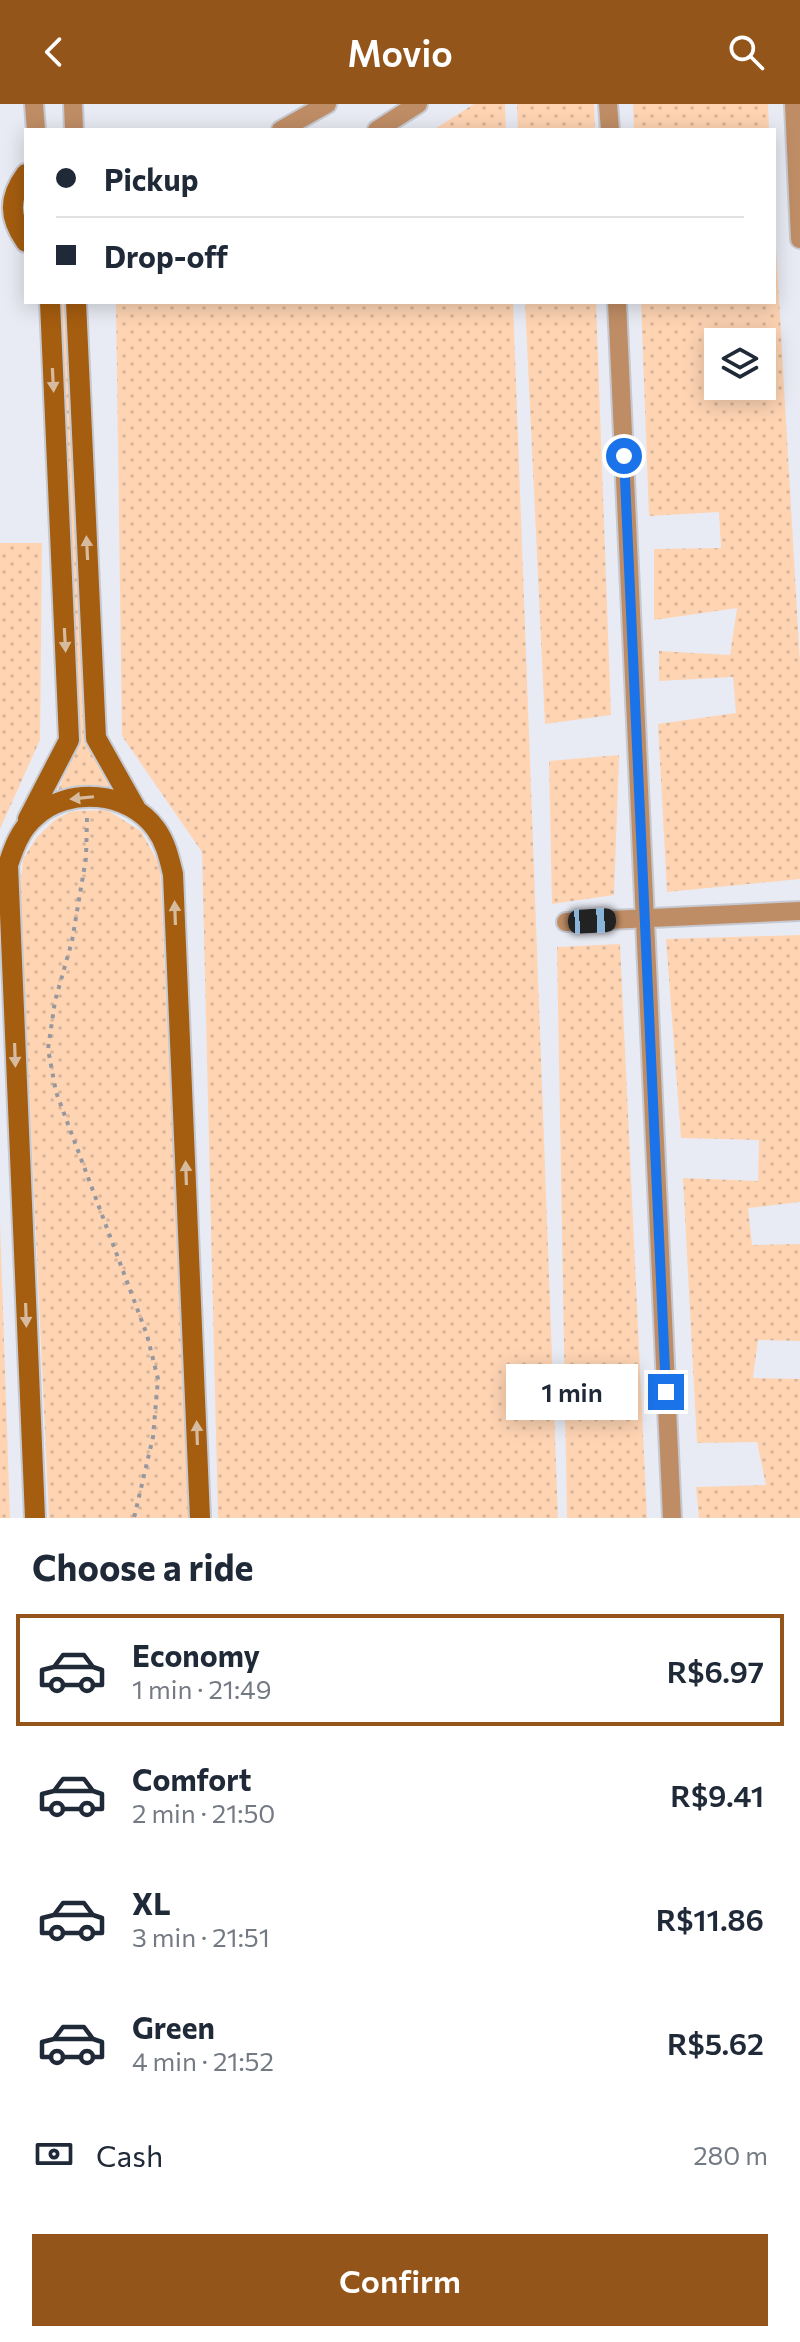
<!DOCTYPE html>
<html lang="en">
<head>
<meta charset="utf-8">
<style>
  :root { --surface:#fff; --page:#f2f2f3; --text:#1f2937; --muted:#747a83; --line:#e0e1e3; --accent:#935519 }
  body { margin:0; font-family:Commissioner,sans-serif; background:var(--page); color:var(--text); height:100vh; display:flex; flex-direction:column; font-size:30px; white-space:nowrap }
  * { box-sizing:border-box; margin:0 }
  p { font-size:26px; color:var(--muted) }
  .icon { flex:none; width:44px; height:44px; fill:none; stroke:currentColor; stroke-width:2; stroke-linecap:round; stroke-linejoin:round }
  .map { position:relative; height:1414px; overflow:hidden }
  .panel { display:flex; flex-direction:column; background:var(--surface); flex:1 }
  .panel>* { flex:none }
  .guide { position:absolute; left:24px; top:24px; width:752px; height:176px; border-radius:0px; box-shadow:0 4px 20px #0003; display:grid; align-content:center; height:176px; padding:0 32px; background:var(--surface) }
  .tools { position:absolute; left:704px; top:224px; display:grid; gap:16px }
  .tools a { display:grid; place-items:center; width:72px; height:72px; border-radius:0px; background:var(--surface); box-shadow:0 4px 20px #0003; font-size:40px }
  .end { position:absolute; width:36px; height:36px; margin:-18px; border:10px solid #1a73e8; background:#fff; box-shadow:0 0 0 4px #fff }
  .from { border-radius:50% }
  .bubble { position:absolute; height:56px; border-radius:0px; background:var(--surface); box-shadow:0 4px 20px #0003; font-size:26px; font-weight:600; line-height:56px; text-align:center }
  .car { position:absolute; width:24px; height:48px; margin:-24px -12px; border-radius:10px; box-shadow:0 0 6px 2px #0007; background:linear-gradient(#222 24%,#8ab4d8 0 40%,#222 0 76%,#8ab4d8 0 86%,#222 0) }
  .guide b { display:flex; align-items:center; gap:28px; height:76px; font-size:30px }
  .guide b+b { border-top:2px solid var(--line) }
  .guide i { width:20px; height:20px; background:var(--text) }
  ul { padding:0; list-style:none }
  li { display:flex; align-items:center; gap:24px; height:112px; margin:0 16px 12px; padding:0 16px; border:4px solid transparent; border-radius:0px }
  li div { flex:1 }
  li b { display:block; font-size:30px }
  li em { font-style:normal; font-weight:600 }
  li.on { border-color:var(--accent) }
  li>.icon { width:72px; height:72px; stroke-width:1.5 }
  h2 { padding:0 32px; font-size:36px; line-height:96px }
  .pay { display:flex; align-items:center; gap:20px; height:88px; padding:0 32px; font-size:30px }
  .pay p { margin-inline-start:auto }
  .action { display:flex; gap:16px; margin-top:auto; padding:16px 32px }
  .action a { flex:1; height:92px; border-radius:0px; background:var(--accent); color:#fff; font-size:32px; font-weight:600; line-height:92px; text-align:center }
  header { display:flex; justify-content:space-between; align-items:center; height:104px; padding:0 32px; background:var(--accent); color:#fff; font-size:36px; font-weight:600 }
  .map>svg:first-child { display:block }
  .grass { fill:url(#grass-dots); fill-rule:evenodd }
  .lines { fill:none; stroke-linecap:round; stroke-linejoin:round }
  .street-casing { stroke:#c7c9d1; stroke-width:22 }
  .secondary-casing { stroke:#c7c9d1; stroke-width:24 }
  .path { stroke:#97989f; stroke-width:4; stroke-dasharray:4 6; stroke-linecap:butt }
  .street { stroke:#bf8d65; stroke-width:18 }
  .secondary { stroke:#a55d0f; stroke-width:20 }
  .oneway { fill:#d6bb9e }
  .route { stroke:#1a73e8; stroke-width:10 }
</style>
</head>
<body>
<header><svg class="icon" aria-label="back" viewBox="0 0 24 24"><path d="M15 5l-7 7 7 7"/></svg>Movio<svg class="icon" aria-label="search" viewBox="0 0 24 24"><circle cx="10" cy="10" r="6"/><path d="M15 15l6 6"/></svg></header>
<div class="map">
<svg width="800" height="1414" viewBox="0 0 800 1414">
  <defs>
    <pattern id="grass-dots" width="8" height="8" patternUnits="userSpaceOnUse" patternTransform="scale(2)"><rect width="8" height="8" fill="#fed4b3"/><path d="M2 2h.1M6 6h.1" fill="none" stroke="#d9b599" stroke-width="1.8" stroke-linecap="round"/></pattern>
  </defs>
  <rect width="100%" height="100%" fill="#e9ebf4"/>
  <path class="grass" d="M474 0H505L506 26H433Z
    M517 0H594L595 26H518Z
    M633 0H768L769 26H634Z
    M774 109 800 559V775L667 788 658 620 736 609 733 573 659 577V547L730 551 737 504 654 516V445L721 444 719 408 649 412 641 198H774ZM718 238H762V282H718Z
    M56 198H70L89 642 111 687 57 688 78 641Z
    M116 198H513L558 1414H218L202 748 122 632Z
    M525 198H596L611 611 545 620Z
    M0 439H42L40 636 0 725Z
    M619 651 614 791 552 800 549 657Z
    M107 706 141 727 160 762 190 1414H49L20 785 23 755 37 733 56 715 73 707Z
    M800 831V1098L748 1104 752 1141 800 1140V1237L758 1236 753 1274 800 1275V1414H699L696 1383 766 1381 757 1338 697 1339 683 1074 758 1077 759 1036 681 1034 666 835Z
    M620 840 647 1414H567L557 843Z
    M0 1118 10 1414H0Z"/>
  <g class="lines">
    <defs>
      <path id="street" d="M34 0 36 26
        M73 0 74 26
        M608 0 610 26
        M794 0 800 135
        M281 26 327 0
        M377 26 418 0
        M617 198 672 1414
        M566 818 800 807"/>
      <path id="secondary" d="M26 70C8 94 9 114 26 138
        M76 198 96 634 136 705
        M28 715 69 636 50 198
        M35 1414 8 761C14 743 20 726 35 713 68 682 129 687 156 725 166 739 169 754 173 770L200 1414"/>
    </defs>
    <use href="#street" class="street-casing"/>
    <use href="#secondary" class="secondary-casing"/>
    <path class="path" d="M87 714 86 754 72 837 55 897 48 945 56 988 147 1231 158 1275 153 1333 134 1414"/>
    <use href="#street" class="street"/>
    <use href="#secondary" class="secondary"/>
  </g>
  <defs><path id="oneway-solid" d="M-6-.8H1V-3.2L6.5 0L1 3.2V.8H-6Z" transform="scale(2)"/></defs>
  <g class="oneway">
    <use href="#oneway-solid" transform="translate(53 276) rotate(87)"/>
    <use href="#oneway-solid" transform="translate(87 444) rotate(-93)"/>
    <use href="#oneway-solid" transform="translate(65 536) rotate(87)"/>
    <use href="#oneway-solid" transform="translate(82 694) rotate(174)"/>
    <use href="#oneway-solid" transform="translate(175 809) rotate(-92)"/>
    <use href="#oneway-solid" transform="translate(15 951) rotate(88)"/>
    <use href="#oneway-solid" transform="translate(186 1069) rotate(-92)"/>
    <use href="#oneway-solid" transform="translate(26 1211) rotate(88)"/>
    <use href="#oneway-solid" transform="translate(197 1329) rotate(-92)"/>
  </g>
  <g class="lines">
    <path class="route" d="M624 352 666 1288"/>
  </g>
</svg>
<div class="tools">
<a><svg class="icon" aria-label="layers" viewBox="0 0 24 24"><path d="M12 4l9 5-9 5-9-5zM3 14l9 5 9-5"/></svg></a>
</div>
<i class="end from" style="left:624px;top:352px"></i>
<i class="end" style="left:666px;top:1288px"></i>
<div class="bubble" style="left:506px;top:1260px;width:132px">1 min</div>
<i class="car" style="left:592px;top:817px;rotate:87deg"></i>
<div class="guide">
<b><i class="from"></i>Pickup</b>
<b><i></i>Drop-off</b>
</div>
</div>
<section class="panel">
<h2>Choose a ride</h2>
<ul>
<li class="on"><svg class="icon" aria-label="car" viewBox="0 0 24 24"><path d="M5 17H2v-5l4-1 3-4h7l3 4 3 1v5h-3M9 17h6M6 11h13"/><circle cx="7" cy="17" r="2"/><circle cx="17" cy="17" r="2"/></svg><div><b>Economy</b><p>1 min · 21:49</p></div><em>R$6.97</em></li>
<li><svg class="icon" aria-label="car" viewBox="0 0 24 24"><path d="M5 17H2v-5l4-1 3-4h7l3 4 3 1v5h-3M9 17h6M6 11h13"/><circle cx="7" cy="17" r="2"/><circle cx="17" cy="17" r="2"/></svg><div><b>Comfort</b><p>2 min · 21:50</p></div><em>R$9.41</em></li>
<li><svg class="icon" aria-label="car" viewBox="0 0 24 24"><path d="M5 17H2v-5l4-1 3-4h7l3 4 3 1v5h-3M9 17h6M6 11h13"/><circle cx="7" cy="17" r="2"/><circle cx="17" cy="17" r="2"/></svg><div><b>XL</b><p>3 min · 21:51</p></div><em>R$11.86</em></li>
<li><svg class="icon" aria-label="car" viewBox="0 0 24 24"><path d="M5 17H2v-5l4-1 3-4h7l3 4 3 1v5h-3M9 17h6M6 11h13"/><circle cx="7" cy="17" r="2"/><circle cx="17" cy="17" r="2"/></svg><div><b>Green</b><p>4 min · 21:52</p></div><em>R$5.62</em></li>
</ul>
<div class="pay"><svg class="icon" aria-label="cash" viewBox="0 0 24 24"><path d="M3 7h18v10H3z"/><circle cx="12" cy="12" r="2"/></svg>Cash<p>280 m</p></div>
<div class="action"><a>Confirm</a></div>
</section>
</body>
</html>
